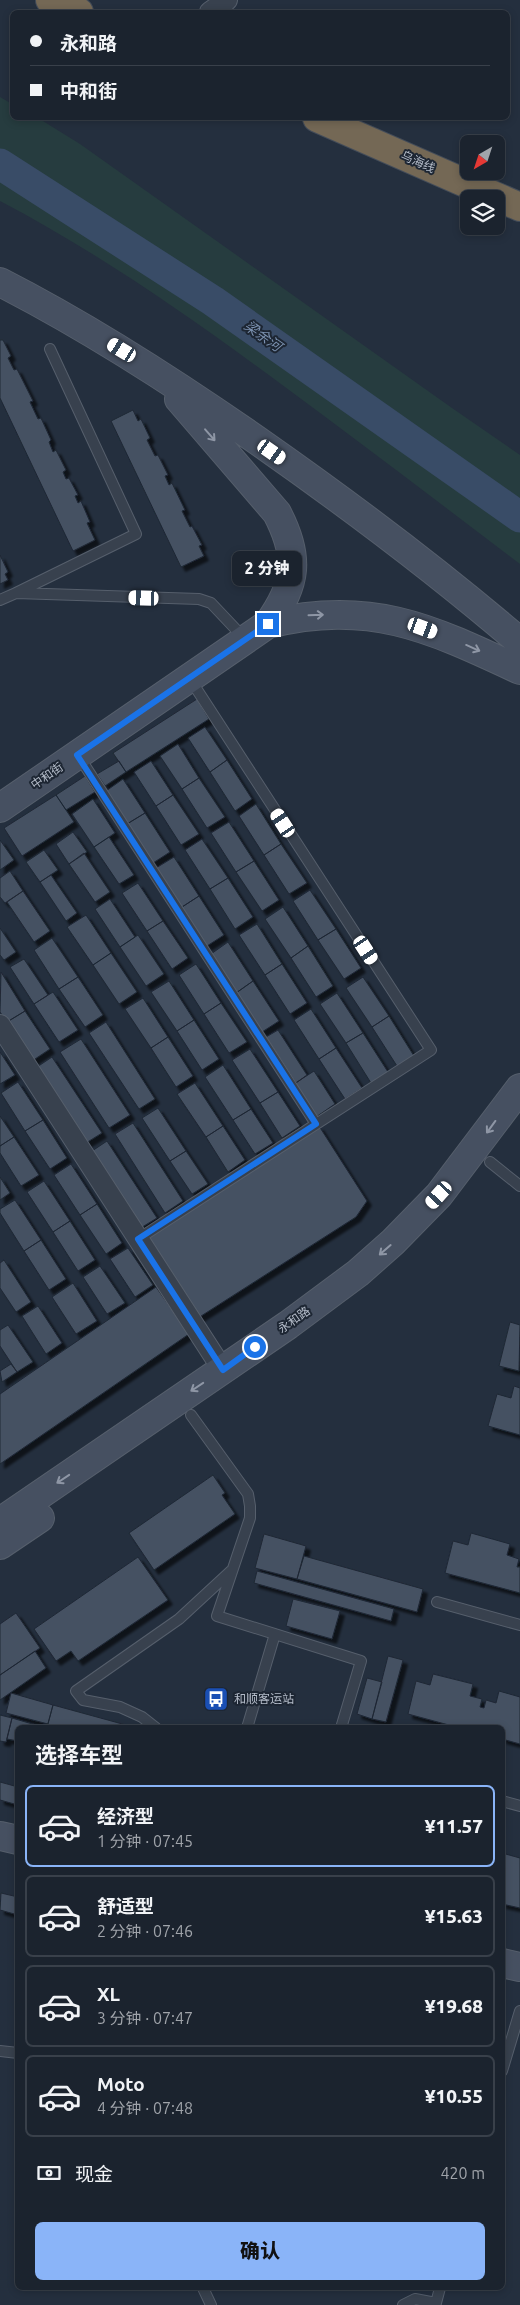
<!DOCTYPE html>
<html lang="zh">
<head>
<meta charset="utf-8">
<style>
  :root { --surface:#1b232e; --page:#242b36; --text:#f1f3f6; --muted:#a0a4aa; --line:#39404a; --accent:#8ab4f8 }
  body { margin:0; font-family:Ubuntu,"Noto Sans SC",sans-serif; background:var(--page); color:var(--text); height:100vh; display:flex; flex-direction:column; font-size:19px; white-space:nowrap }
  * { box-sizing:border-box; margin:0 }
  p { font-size:16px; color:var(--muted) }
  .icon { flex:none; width:28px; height:28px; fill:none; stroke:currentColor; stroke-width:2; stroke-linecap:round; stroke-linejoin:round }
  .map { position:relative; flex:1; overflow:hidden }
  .panel { position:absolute; left:15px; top:1725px; width:490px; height:565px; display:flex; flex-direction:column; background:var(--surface); border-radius:8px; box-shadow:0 2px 8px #0003,0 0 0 1px var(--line) }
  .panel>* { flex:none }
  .top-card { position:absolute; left:10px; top:10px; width:500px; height:110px; border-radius:8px; box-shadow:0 2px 8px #0003,0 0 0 1px var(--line); display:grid; align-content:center; height:110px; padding:0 20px; background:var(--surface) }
  .needle { width:32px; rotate:219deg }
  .controls { position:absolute; left:460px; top:135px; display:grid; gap:10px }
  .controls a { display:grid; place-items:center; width:45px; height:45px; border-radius:8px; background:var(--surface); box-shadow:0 2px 8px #0003,0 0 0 1px var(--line); font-size:25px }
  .end { position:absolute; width:22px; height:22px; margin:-11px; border:6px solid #1a73e8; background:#fff; box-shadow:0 0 0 2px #fff }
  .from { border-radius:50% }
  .bubble { position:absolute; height:35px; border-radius:8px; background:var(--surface); box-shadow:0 2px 8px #0003,0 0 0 1px var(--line); font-size:16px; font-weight:800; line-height:35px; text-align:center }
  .car { position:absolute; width:15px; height:30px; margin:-15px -8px; border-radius:6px; box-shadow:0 0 4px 1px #0007; background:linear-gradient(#fff 24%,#345 0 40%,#fff 0 76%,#345 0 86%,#fff 0) }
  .top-card b { display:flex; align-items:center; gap:18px; height:48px; font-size:19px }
  .top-card b+b { border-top:1px solid var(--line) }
  .top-card i { width:12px; height:12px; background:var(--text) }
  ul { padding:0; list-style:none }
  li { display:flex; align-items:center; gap:15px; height:82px; margin:0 10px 8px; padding:0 10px; border:2px solid var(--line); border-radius:8px }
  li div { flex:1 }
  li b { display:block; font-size:19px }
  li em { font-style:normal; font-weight:800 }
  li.on { border-color:var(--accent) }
  li>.icon { width:45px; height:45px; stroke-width:1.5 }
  h2 { padding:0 20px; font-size:22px; line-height:60px }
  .pay { display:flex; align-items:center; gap:12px; height:55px; padding:0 20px; font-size:19px }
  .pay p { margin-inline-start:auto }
  .primary-button { display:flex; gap:10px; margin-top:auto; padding:10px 20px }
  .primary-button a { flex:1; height:58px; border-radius:8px; background:var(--accent); color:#111; font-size:20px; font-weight:800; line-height:58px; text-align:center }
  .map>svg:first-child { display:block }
  .green { fill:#263c3f }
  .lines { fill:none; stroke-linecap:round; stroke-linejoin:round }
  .river { stroke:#394c67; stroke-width:31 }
  .building { fill:#455162; stroke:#1f2835; filter:url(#shadow) }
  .lane-casing { stroke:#565f6c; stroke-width:12 }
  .street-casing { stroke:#565f6c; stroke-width:22 }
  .secondary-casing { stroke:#565f6c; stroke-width:30 }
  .highway-casing { stroke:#434c59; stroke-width:30 }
  .lane { stroke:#38414e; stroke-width:10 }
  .street { stroke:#38414e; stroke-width:20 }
  .secondary { stroke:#465061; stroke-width:28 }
  .highway { stroke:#746855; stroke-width:28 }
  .oneway { stroke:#8e96a5 }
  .route { stroke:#1a73e8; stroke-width:6 }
  .labels { text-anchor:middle; stroke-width:4; stroke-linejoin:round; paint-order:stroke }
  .street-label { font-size:12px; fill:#b4bcc9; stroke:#1d2633 }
  .poi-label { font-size:12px; fill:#b4bcc9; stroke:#1d2633; text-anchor:start }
  .water-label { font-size:14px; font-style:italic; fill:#7c92b1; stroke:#1d2633 }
</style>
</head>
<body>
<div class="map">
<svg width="520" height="2305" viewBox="0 0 520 2305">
  <defs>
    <filter id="shadow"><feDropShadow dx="4.5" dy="4.5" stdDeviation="1" flood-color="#0009"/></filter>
  </defs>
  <rect width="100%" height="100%" fill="#242f3e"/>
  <path class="green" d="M0 97 12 104V118H38L80 144 452 408 520 455V564C442 505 364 445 285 387 193 319 101 254 0 201Z"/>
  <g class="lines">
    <path class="river" d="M0 164 213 301 520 517"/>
  </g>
  <path class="building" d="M0 340H3L11 356 8 358 14 370 17 369 33 401 30 402 38 419 41 418 51 440 49 442 53 452 56 450 66 470 63 472 66 479 69 478 78 495 75 496 78 503 81 501 90 522 87 523 95 540 73 551 0 398Z
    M133 410 138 421 141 419 150 438 147 440 155 456 158 455 168 475 165 476 169 485 172 483 185 510 182 511 190 527 192 526 202 545 199 546 204 556 181 567 111 421Z
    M0 555 8 572 5 574 8 580 0 584Z
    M197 699 209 719 126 772 113 753Z
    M205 727 227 760 210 772 188 738Z
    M178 744 199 778 182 789 160 756Z
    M227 760 252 799 235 811 210 772Z
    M119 761 126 772 105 786 97 774Z
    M151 761 173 795 156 806 134 772Z
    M85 776 95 792 66 810 56 795Z
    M199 778 225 817 207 828 182 789Z
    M123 779 145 813 127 824 106 791Z
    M56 795 74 822 22 856 4 828Z
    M173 795 199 834 181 845 156 806Z
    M93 799 115 833 94 847 72 814Z
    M256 804 281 844 264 855 239 816Z
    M145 813 170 852 153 863 127 824Z
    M229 822 254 861 236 872 211 833Z
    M73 832 87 852 69 864 56 844Z
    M109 837 134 875 119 884 94 847Z
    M202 839 228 878 210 889 185 850Z
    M0 840 14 860 0 870Z
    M281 844 307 883 289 894 264 855Z
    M44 850 58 870 40 882 26 862Z
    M84 853 110 892 95 902 69 864Z
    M174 857 199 896 182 907 156 868Z
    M254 861 279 900 262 911 236 872Z
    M10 871 23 891 5 903 0 897V878Z
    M51 875 77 913 66 921 40 882Z
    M228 878 253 917 235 929 210 889Z
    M138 883 163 921 147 931 122 893Z
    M310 890 336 929 318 940 293 901Z
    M23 891 50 931 34 942 7 902Z
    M199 896 224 935 207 946 182 907Z
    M110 899 135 937 120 947 95 909Z
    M283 907 308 946 291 958 265 919Z
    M86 915 111 953 93 965 67 927Z
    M163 921 188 958 172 969 147 931Z
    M257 924 282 964 265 975 239 935Z
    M0 928 16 952 4 960 0 955Z
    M336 929 361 968 344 979 318 940Z
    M138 935 164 974 146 986 120 947Z
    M52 938 78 977 59 989 34 950Z
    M228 942 253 981 236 993 211 954Z
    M308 946 333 986 316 997 291 958Z
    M111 953 137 992 119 1004 93 965Z
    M24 959 48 995 34 1004 10 967Z
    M196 964 221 1003 204 1014 179 975Z
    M282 964 307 1003 290 1014 265 975Z
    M1 972 25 1011 7 1022 0 1012Z
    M78 977 103 1015 85 1027 59 989Z
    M363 977 389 1016 372 1027 346 988Z
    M169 981 194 1020 177 1031 151 992Z
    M253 981 279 1021 262 1032 236 993Z
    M53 992 78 1030 59 1042 34 1004Z
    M337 993 363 1033 346 1043 320 1004Z
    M143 998 168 1037 151 1048 125 1009Z
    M221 1003 247 1042 229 1053 204 1014Z
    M311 1009 336 1048 319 1059 294 1020Z
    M25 1011 50 1049 32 1061 7 1022Z
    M389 1016 414 1056 397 1066 372 1027Z
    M194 1020 219 1059 202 1070 177 1031Z
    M106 1022 155 1099 139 1109 89 1033Z
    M278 1030 307 1075 296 1083 266 1037Z
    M363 1033 388 1072 371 1083 346 1043Z
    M168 1037 193 1076 176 1087 151 1048Z
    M81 1039 130 1115 109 1128 60 1052Z
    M336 1048 362 1088 345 1099 319 1059Z
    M250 1049 278 1092 260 1103 232 1060Z
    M0 1052 15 1075 0 1084Z
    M52 1057 102 1133 86 1143 37 1067Z
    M223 1065 251 1109 233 1120 205 1077Z
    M314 1071 335 1104 316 1117 294 1084Z
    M18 1082 43 1120 25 1131 1 1093Z
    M195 1083 223 1126 206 1137 177 1094Z
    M278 1092 300 1126 282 1138 260 1103Z
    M158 1108 186 1151 170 1161 142 1118Z
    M251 1109 273 1143 255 1154 233 1120Z
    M0 1116 14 1137 0 1146Z
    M43 1120 67 1158 50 1169 25 1131Z
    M133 1123 183 1201 165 1213 115 1134Z
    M223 1126 245 1160 228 1172 206 1137Z
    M319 1126 367 1201 356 1217 198 1318 146 1236Z
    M14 1137 39 1175 21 1186 0 1153V1146Z
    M107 1141 157 1218 139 1229 89 1153Z
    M186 1151 208 1184 192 1194 170 1161Z
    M71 1164 97 1204 80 1215 54 1175Z
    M0 1177 10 1193 0 1200Z
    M44 1181 70 1221 53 1232 27 1192Z
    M15 1200 41 1240 24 1251 0 1213V1209Z
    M97 1204 122 1243 106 1254 80 1215Z
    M70 1221 95 1260 78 1271 53 1232Z
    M41 1240 66 1279 49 1290 24 1251Z
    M128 1248 153 1285 135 1297 110 1259Z
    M4 1260 31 1302 16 1312 0 1288V1263Z
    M100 1266 125 1303 107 1314 83 1277Z
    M73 1283 97 1321 76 1334 52 1297Z
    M156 1287 189 1334 0 1464V1394Z
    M38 1306 62 1343 46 1354 22 1316Z
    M510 1322 520 1325 519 1371 499 1366Z
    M8 1325 33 1362 17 1372 0 1346V1330Z
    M11 1364 17 1372 2 1382 0 1371Z
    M514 1386 520 1388V1435L488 1426 497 1394 511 1398Z
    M213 1475 225 1493 222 1495 235 1514 154 1570 129 1533Z
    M471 1533 510 1544 507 1555 519 1559 517 1567H520V1593L445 1573 453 1541 468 1545Z
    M264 1534 306 1546 297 1579 255 1568Z
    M304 1556 423 1589 417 1612 297 1579Z
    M138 1557 168 1600 78 1661 71 1651 56 1661 34 1629Z
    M257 1571 394 1609 391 1621 254 1583Z
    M293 1599 340 1611 332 1639 286 1626Z
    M16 1613 40 1648 0 1675V1624Z
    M35 1651 46 1668 0 1700V1675Z
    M388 1656 403 1660 386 1722 372 1719Z
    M433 1674 473 1684 470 1696 482 1699 480 1707 484 1708 486 1700 496 1703 499 1691 520 1697V1744L502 1739V1728H460L408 1714 416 1681 430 1685Z
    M367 1678 382 1682 372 1719 357 1714Z
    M11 1693 53 1705 48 1724 6 1713Z
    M53 1705 137 1728 47 1727Z
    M0 1715 12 1718 6 1742 0 1741Z
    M12 1718 46 1728H18V1741L7 1739Z
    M0 1782 18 1787V1805L0 1800Z
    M502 1853 520 1858V1908L502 1904Z
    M1 1893 18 1897V1915L0 1910Z"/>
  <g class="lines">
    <defs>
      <path id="lane" d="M16 593 136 534 50 349
        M0 600 16 593 199 599 211 603 245 639
        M78 755 316 1124
        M490 1162 520 1186
        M138 1239 431 1050 190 679
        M191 1415 248 1494 250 1506V1518L217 1616 361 1661 341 1728
        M437 1602 520 1625
        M156 1728 142 1717 120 1707 83 1700 76 1691 179 1619 231 1571
        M247 1728 275 1634
        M502 1801 520 1806
        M0 2051 18 2053
        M502 2071 520 2011
        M203 2288 211 2305
        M403 2305 415 2299 436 2303 440 2288"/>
      <path id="street" d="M210 12 227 0
        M0 1025 223 1370"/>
      <path id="secondary" d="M0 282C90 328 175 383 258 441 348 504 436 570 520 642
        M268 624C370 599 430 628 520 670
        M0 808 268 624C297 584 300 557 277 513L179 399
        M0 1522 288 1325 358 1273 393 1242 439 1195 520 1088
        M0 1545 40 1518
        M0 1836 18 1840
        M502 1963 520 1967"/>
      <path id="highway" d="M50 0 79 12
        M317 118 520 207"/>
    </defs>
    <use href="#lane" class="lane-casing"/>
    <use href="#street" class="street-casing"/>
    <use href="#secondary" class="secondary-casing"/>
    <use href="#highway" class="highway-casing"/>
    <use href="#lane" class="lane"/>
    <use href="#street" class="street"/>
    <use href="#secondary" class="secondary"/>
    <use href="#highway" class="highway"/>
  </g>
  <defs><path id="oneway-shaft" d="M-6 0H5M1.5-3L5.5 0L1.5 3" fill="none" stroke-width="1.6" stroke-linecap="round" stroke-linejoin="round" transform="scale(1.25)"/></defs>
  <g class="oneway">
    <use href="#oneway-shaft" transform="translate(210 435) rotate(49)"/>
    <use href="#oneway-shaft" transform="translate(316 615) rotate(-2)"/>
    <use href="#oneway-shaft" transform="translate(473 648) rotate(24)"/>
    <use href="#oneway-shaft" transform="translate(491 1127) rotate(126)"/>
    <use href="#oneway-shaft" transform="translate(385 1250) rotate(139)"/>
    <use href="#oneway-shaft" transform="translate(197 1387) rotate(146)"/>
    <use href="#oneway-shaft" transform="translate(63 1479) rotate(146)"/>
  </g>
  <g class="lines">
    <path class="route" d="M255 1347 223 1370 138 1239 316 1124 77 755 268 624"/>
  </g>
  <defs>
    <symbol id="bus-square" viewBox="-11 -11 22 22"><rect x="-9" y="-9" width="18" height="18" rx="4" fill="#1a4fb4" stroke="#1d2633"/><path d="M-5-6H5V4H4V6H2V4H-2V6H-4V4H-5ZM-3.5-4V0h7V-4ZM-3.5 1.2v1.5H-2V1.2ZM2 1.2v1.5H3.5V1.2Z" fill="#fff"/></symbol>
  </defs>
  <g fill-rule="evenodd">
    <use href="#bus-square" x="202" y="1685" width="28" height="28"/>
  </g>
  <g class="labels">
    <g class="street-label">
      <text transform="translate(418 162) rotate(24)" y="4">乌海线</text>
      <text transform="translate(47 776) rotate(-35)" y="4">中和街</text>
      <text transform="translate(294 1320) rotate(-35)" y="4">永和路</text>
    </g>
    <g class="poi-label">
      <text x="234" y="1703">和顺客运站</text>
    </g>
    <g class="water-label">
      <text transform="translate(263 336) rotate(35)" y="5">梁余河</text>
    </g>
  </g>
</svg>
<div class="controls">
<a><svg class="needle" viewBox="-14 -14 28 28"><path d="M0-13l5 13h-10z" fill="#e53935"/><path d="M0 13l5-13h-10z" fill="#a0a4aa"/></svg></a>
<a><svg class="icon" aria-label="layers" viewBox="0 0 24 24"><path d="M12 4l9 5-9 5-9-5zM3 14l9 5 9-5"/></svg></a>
</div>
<i class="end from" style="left:255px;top:1347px"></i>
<i class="end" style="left:268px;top:624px"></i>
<div class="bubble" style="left:232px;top:551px;width:70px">2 分钟</div>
<i class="car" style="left:122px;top:350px;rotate:301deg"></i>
<i class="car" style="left:272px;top:452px;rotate:125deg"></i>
<i class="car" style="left:144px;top:598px;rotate:272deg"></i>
<i class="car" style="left:423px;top:628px;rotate:110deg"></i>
<i class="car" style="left:283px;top:823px;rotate:327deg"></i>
<i class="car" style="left:366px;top:950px;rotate:147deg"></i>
<i class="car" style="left:439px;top:1195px;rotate:222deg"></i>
<div class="top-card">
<b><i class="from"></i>永和路</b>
<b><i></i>中和街</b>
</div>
<section class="panel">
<h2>选择车型</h2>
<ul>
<li class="on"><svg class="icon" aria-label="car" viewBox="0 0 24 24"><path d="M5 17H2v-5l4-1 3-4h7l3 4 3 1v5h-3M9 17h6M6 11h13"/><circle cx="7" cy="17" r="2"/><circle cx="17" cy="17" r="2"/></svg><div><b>经济型</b><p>1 分钟 · 07:45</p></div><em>¥11.57</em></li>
<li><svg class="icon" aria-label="car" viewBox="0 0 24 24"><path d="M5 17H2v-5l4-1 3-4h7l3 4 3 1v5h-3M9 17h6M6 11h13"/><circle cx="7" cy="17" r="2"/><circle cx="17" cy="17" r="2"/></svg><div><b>舒适型</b><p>2 分钟 · 07:46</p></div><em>¥15.63</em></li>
<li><svg class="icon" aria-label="car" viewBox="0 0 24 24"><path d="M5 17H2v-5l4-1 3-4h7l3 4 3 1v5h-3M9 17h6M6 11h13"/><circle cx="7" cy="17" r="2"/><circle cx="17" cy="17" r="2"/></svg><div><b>XL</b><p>3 分钟 · 07:47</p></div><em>¥19.68</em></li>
<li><svg class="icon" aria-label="car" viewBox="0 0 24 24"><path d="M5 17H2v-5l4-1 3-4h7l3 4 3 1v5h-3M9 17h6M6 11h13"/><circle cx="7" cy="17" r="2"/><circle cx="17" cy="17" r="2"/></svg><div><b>Moto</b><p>4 分钟 · 07:48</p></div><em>¥10.55</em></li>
</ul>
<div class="pay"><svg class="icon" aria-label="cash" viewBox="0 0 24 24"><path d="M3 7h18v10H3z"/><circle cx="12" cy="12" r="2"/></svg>现金<p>420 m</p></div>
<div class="primary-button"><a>确认</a></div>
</section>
</div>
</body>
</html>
